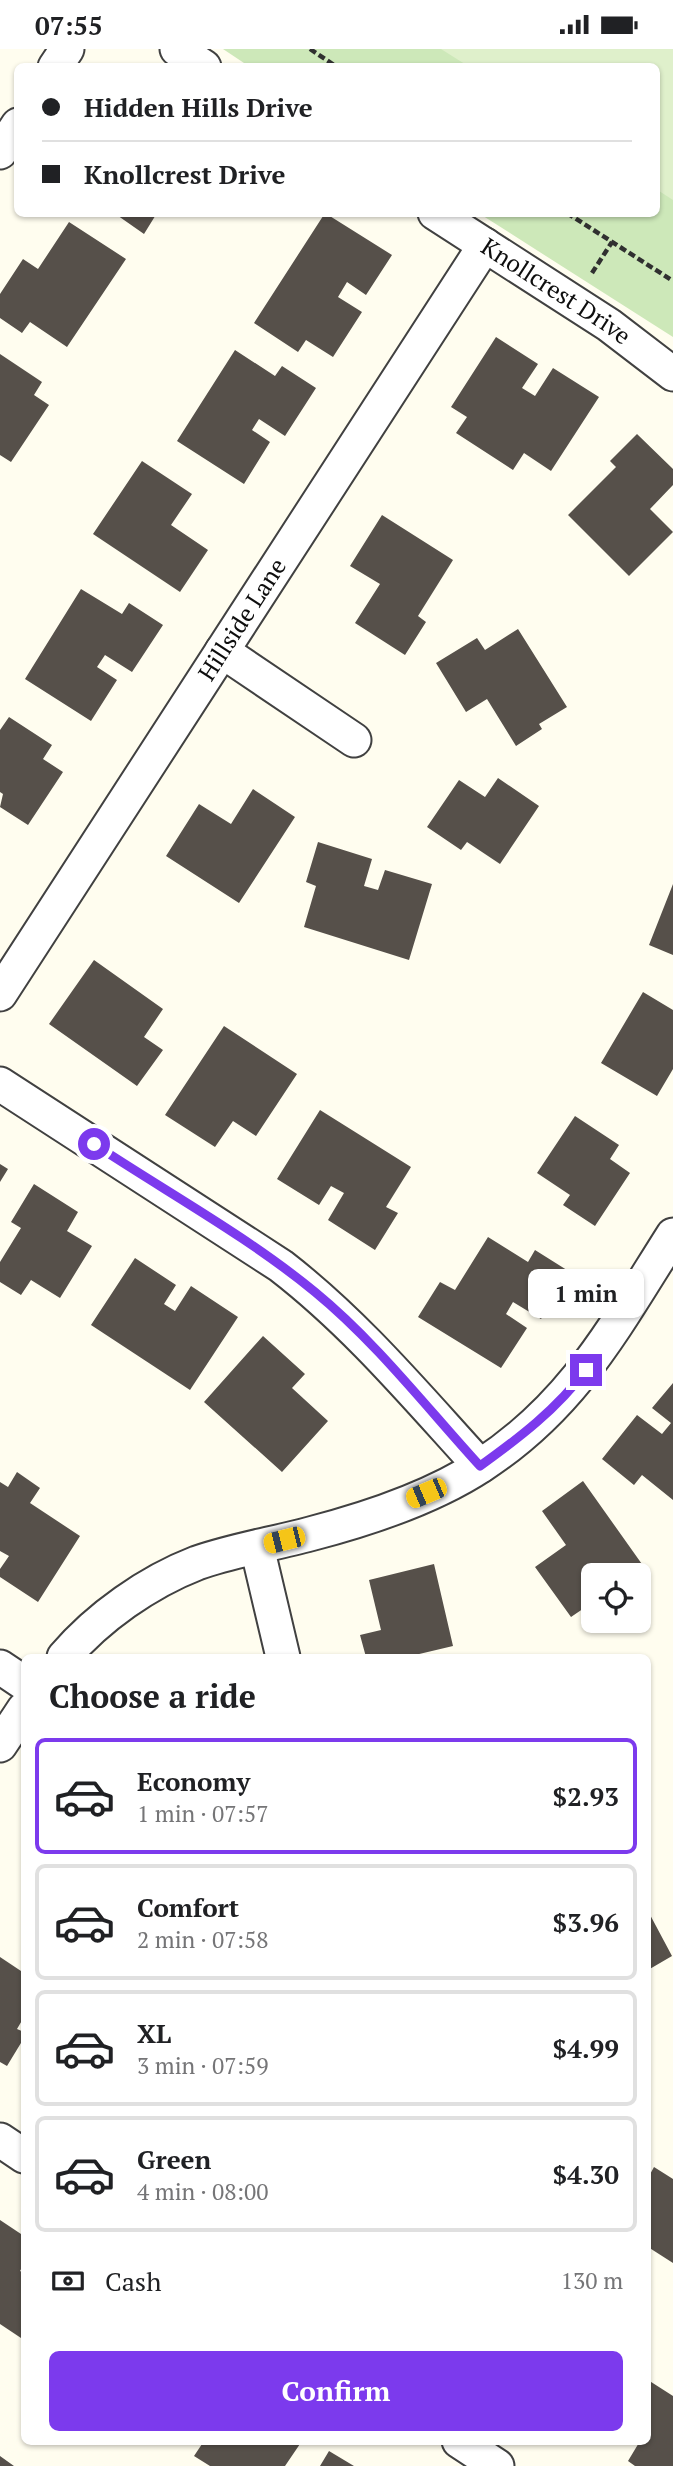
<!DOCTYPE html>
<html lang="en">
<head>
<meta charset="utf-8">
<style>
  :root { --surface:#fff; --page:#f6f6f6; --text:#202124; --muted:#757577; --line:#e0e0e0; --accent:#7c3aed }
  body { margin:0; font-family:"PT Serif",serif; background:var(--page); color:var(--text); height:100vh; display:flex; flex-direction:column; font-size:26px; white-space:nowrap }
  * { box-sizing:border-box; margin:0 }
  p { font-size:23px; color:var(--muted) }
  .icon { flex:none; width:38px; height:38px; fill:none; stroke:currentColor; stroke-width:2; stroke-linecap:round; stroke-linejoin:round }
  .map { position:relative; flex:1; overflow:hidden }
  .side { position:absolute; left:21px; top:1605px; width:630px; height:791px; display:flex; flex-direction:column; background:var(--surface); border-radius:10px; box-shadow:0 2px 5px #0004 }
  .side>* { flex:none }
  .hud { position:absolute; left:14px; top:14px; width:646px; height:154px; border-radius:10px; box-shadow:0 2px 5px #0004; display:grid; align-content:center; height:154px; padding:0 28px; background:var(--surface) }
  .tools { position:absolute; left:581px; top:1514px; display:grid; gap:14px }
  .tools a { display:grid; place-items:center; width:70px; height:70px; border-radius:10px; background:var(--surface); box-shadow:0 2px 5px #0004; font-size:35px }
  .end { position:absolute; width:32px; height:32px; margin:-16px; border:9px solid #7c3aed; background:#fff; box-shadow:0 0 0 4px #fff }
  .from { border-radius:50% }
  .bubble { position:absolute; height:49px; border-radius:10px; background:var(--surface); box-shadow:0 2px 5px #0004; font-size:23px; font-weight:800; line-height:49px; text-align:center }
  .car { position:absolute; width:21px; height:42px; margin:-21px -10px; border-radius:9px; box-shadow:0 0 5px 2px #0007; background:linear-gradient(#f5c518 24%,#345 0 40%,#f5c518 0 76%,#345 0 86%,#f5c518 0) }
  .hud b { display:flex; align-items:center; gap:24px; height:66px; font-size:26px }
  .hud b+b { border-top:2px solid var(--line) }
  .hud i { width:18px; height:18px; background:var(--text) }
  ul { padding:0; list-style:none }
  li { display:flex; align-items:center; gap:21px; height:116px; margin:0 14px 10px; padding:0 14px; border:4px solid var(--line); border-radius:10px }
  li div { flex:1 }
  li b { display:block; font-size:26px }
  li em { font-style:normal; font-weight:800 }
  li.selected { border-color:var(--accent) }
  li>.icon { width:63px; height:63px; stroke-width:1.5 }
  h2 { padding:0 28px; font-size:32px; line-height:84px }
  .pay { display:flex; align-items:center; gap:18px; height:77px; padding:0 28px; font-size:26px }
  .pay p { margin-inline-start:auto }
  .button { display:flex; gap:14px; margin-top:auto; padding:14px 28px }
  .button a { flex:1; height:80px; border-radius:10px; background:var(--accent); color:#fff; font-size:28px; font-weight:800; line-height:80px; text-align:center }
  .status { display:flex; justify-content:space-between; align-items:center; height:49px; padding:0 35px; background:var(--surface); direction:ltr }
  .status svg { height:19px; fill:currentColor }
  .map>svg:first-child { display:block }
  .green { fill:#cde8b9 }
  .pitch { fill:#dff0cb }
  .building { fill:#56504a }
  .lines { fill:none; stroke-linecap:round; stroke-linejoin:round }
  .minor-casing { stroke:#414141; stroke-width:37 }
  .path { stroke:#303030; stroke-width:4.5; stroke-dasharray:7 3.5; stroke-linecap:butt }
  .minor { stroke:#fff; stroke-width:33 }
  .route { stroke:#7c3aed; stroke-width:9 }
  .labels { text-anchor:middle; stroke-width:7; stroke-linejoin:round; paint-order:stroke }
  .street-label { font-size:24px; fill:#0e0e0e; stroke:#fff }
</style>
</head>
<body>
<div class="status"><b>07:55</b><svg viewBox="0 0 49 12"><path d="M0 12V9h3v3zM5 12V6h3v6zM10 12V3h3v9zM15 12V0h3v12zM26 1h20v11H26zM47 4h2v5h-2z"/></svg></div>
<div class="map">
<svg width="673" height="2417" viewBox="0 0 673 2417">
  <rect width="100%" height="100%" fill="#fffdef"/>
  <path class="green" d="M223 0H673V288L480 165 656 164V18H250Z"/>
  <path class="pitch" d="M441 0H673V151L656 140V18L468 17Z"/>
  <path class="building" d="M114 164H157L144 185Z
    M325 164 392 206 366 246 347 233 338 248 362 263 333 308 306 291 298 303 254 274Z
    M69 173 126 210 67 298 30 273 22 284 0 269V245L23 210 38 220Z
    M496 288 538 315 522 339 535 347 553 319 599 348 551 422 524 404 513 421 456 384 467 368 451 358Z
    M235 301 275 327 282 317 316 339 285 387 259 370 252 381 270 393 244 435 177 392Z
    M0 305 42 333 34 346 49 356 11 413 0 406Z
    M637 385 673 420V436L650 460 673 483 629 527 568 466 616 418 610 412Z
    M142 412 192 445 171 476 208 501 180 543 93 485Z
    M382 466 453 511 418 567 426 573 405 606 355 574 380 535 350 517Z
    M81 540 122 565 129 554 163 576 132 623 105 606 97 618 117 631 91 672 25 630Z
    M518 580 567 658 539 675 542 680 516 697 487 650 466 663 436 614 477 589 485 601Z
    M9 668 52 696 43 710 63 723 28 776 0 758 3 745 0 743V681Z
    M498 729 539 757 500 815 467 793 461 801 427 778 459 731 485 748Z
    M253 740 295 768 239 854 166 807 199 755 231 775Z
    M318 793 372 810 364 837 378 841 385 821 432 835 409 911 304 878 316 837 306 833Z
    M673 835V906L649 896Z
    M94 911 163 960 144 988 163 1001 137 1037 49 975Z
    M643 943 673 961V1020L657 1047 601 1014Z
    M224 977 297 1025 256 1087 233 1072 215 1098 165 1066Z
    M320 1061 411 1118 386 1158 398 1164 375 1201 328 1171 344 1144 331 1137 319 1156 277 1130Z
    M575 1067 619 1096 610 1110 630 1124 595 1177 563 1156 570 1146 537 1124Z
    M0 1115 8 1120 0 1133Z
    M34 1135 78 1163 67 1182 92 1197 60 1249 31 1231 21 1246 0 1233V1213L21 1179 11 1173Z
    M488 1188 528 1213 535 1201 570 1223 541 1270 513 1253 506 1265 527 1279 501 1319 418 1268 440 1233 455 1241Z
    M135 1209 176 1236 164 1255 175 1262 191 1237 238 1268 190 1341 91 1276Z
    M263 1287 305 1325 292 1339 328 1372 282 1423 204 1353Z
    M673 1334V1451L642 1426 634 1436 602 1410 637 1366 662 1385 671 1374 652 1359Z
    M17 1423 40 1439 30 1454 80 1487 38 1553 0 1528V1520L9 1507 0 1502V1433L8 1438Z
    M583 1432 644 1518 632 1526H593V1553L571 1568 535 1518 566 1496 542 1462Z
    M434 1515 453 1597 415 1606 416 1608H366L360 1586 381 1581 369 1531Z
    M648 1862 672 1907 648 1921Z
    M0 1908 24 1924V1968L17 1980 24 1983V1989L7 2017 0 2013Z
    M654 2118 673 2130V2214L648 2198V2129Z
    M0 2171 24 2187V2215L20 2222 24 2224V2291L0 2275Z
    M648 2331 673 2347V2417H635L628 2412 640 2392H648Z
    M204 2392 256 2394 302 2392 285 2417H210L194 2407Z
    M329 2402 354 2417H320Z
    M0 2407 14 2417H0Z"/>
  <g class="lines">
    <defs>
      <g id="minor">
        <path d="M177 0 204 18"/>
        <path d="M55 18 67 0"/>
        <path d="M0 103 18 76"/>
        <path id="s1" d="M435 164 609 276 673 325"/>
        <path d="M222 602 354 691"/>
        <path id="s2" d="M0 945 485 196"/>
        <path d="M0 1035 281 1217C356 1275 416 1347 480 1417"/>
        <path d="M257 1498 283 1608"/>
        <path d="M64 1608C98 1568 148 1533 197 1514 234 1501 273 1495 310 1485 368 1470 432 1449 482 1416 575 1355 615 1277 673 1186"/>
        <path d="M0 1618 24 1634"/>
        <path d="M0 1696 24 1660"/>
        <path d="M0 2091 24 2107"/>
        <path d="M459 2392 497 2417"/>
      </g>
    </defs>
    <use href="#minor" class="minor-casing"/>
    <path class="path" d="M310 0 337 18
      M567 164 673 232
      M592 224 612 193"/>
    <use href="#minor" class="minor"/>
  </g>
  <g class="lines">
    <path class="route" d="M94 1095C168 1144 247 1187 315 1243 376 1293 427 1359 480 1417 519 1389 557 1360 586 1321"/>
  </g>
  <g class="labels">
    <g class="street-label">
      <text dy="8" stroke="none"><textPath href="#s1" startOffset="144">Knollcrest Drive</textPath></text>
      <text dy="8" stroke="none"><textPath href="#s2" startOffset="446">Hillside Lane</textPath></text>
    </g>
  </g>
</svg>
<div class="tools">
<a><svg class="icon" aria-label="locate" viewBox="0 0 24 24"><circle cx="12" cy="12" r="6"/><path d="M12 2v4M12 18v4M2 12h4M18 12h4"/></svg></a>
</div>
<i class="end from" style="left:94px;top:1095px"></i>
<i class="end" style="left:586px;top:1321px"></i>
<div class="bubble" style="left:528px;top:1220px;width:116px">1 min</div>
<i class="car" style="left:426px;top:1444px;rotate:247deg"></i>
<i class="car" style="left:284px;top:1491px;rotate:256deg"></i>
<div class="hud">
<b><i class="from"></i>Hidden Hills Drive</b>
<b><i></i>Knollcrest Drive</b>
</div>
<section class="side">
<h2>Choose a ride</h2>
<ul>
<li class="selected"><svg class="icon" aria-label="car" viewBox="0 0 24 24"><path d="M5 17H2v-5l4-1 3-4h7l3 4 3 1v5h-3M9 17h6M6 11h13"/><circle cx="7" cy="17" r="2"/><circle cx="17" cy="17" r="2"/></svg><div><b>Economy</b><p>1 min · 07:57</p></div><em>$2.93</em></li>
<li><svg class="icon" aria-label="car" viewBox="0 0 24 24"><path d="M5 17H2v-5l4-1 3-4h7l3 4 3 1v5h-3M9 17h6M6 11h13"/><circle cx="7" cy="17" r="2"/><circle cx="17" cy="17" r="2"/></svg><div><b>Comfort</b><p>2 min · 07:58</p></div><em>$3.96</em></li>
<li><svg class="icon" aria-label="car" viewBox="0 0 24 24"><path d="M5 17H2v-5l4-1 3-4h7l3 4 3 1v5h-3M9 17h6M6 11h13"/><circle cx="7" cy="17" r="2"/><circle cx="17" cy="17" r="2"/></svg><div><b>XL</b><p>3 min · 07:59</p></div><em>$4.99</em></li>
<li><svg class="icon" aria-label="car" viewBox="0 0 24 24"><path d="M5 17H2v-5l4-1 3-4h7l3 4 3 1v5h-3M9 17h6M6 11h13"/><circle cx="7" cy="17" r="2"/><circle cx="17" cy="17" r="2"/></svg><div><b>Green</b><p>4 min · 08:00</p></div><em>$4.30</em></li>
</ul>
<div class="pay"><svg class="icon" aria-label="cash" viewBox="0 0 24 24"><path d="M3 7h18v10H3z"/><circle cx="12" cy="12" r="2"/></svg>Cash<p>130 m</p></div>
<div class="button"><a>Confirm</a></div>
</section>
</div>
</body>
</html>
